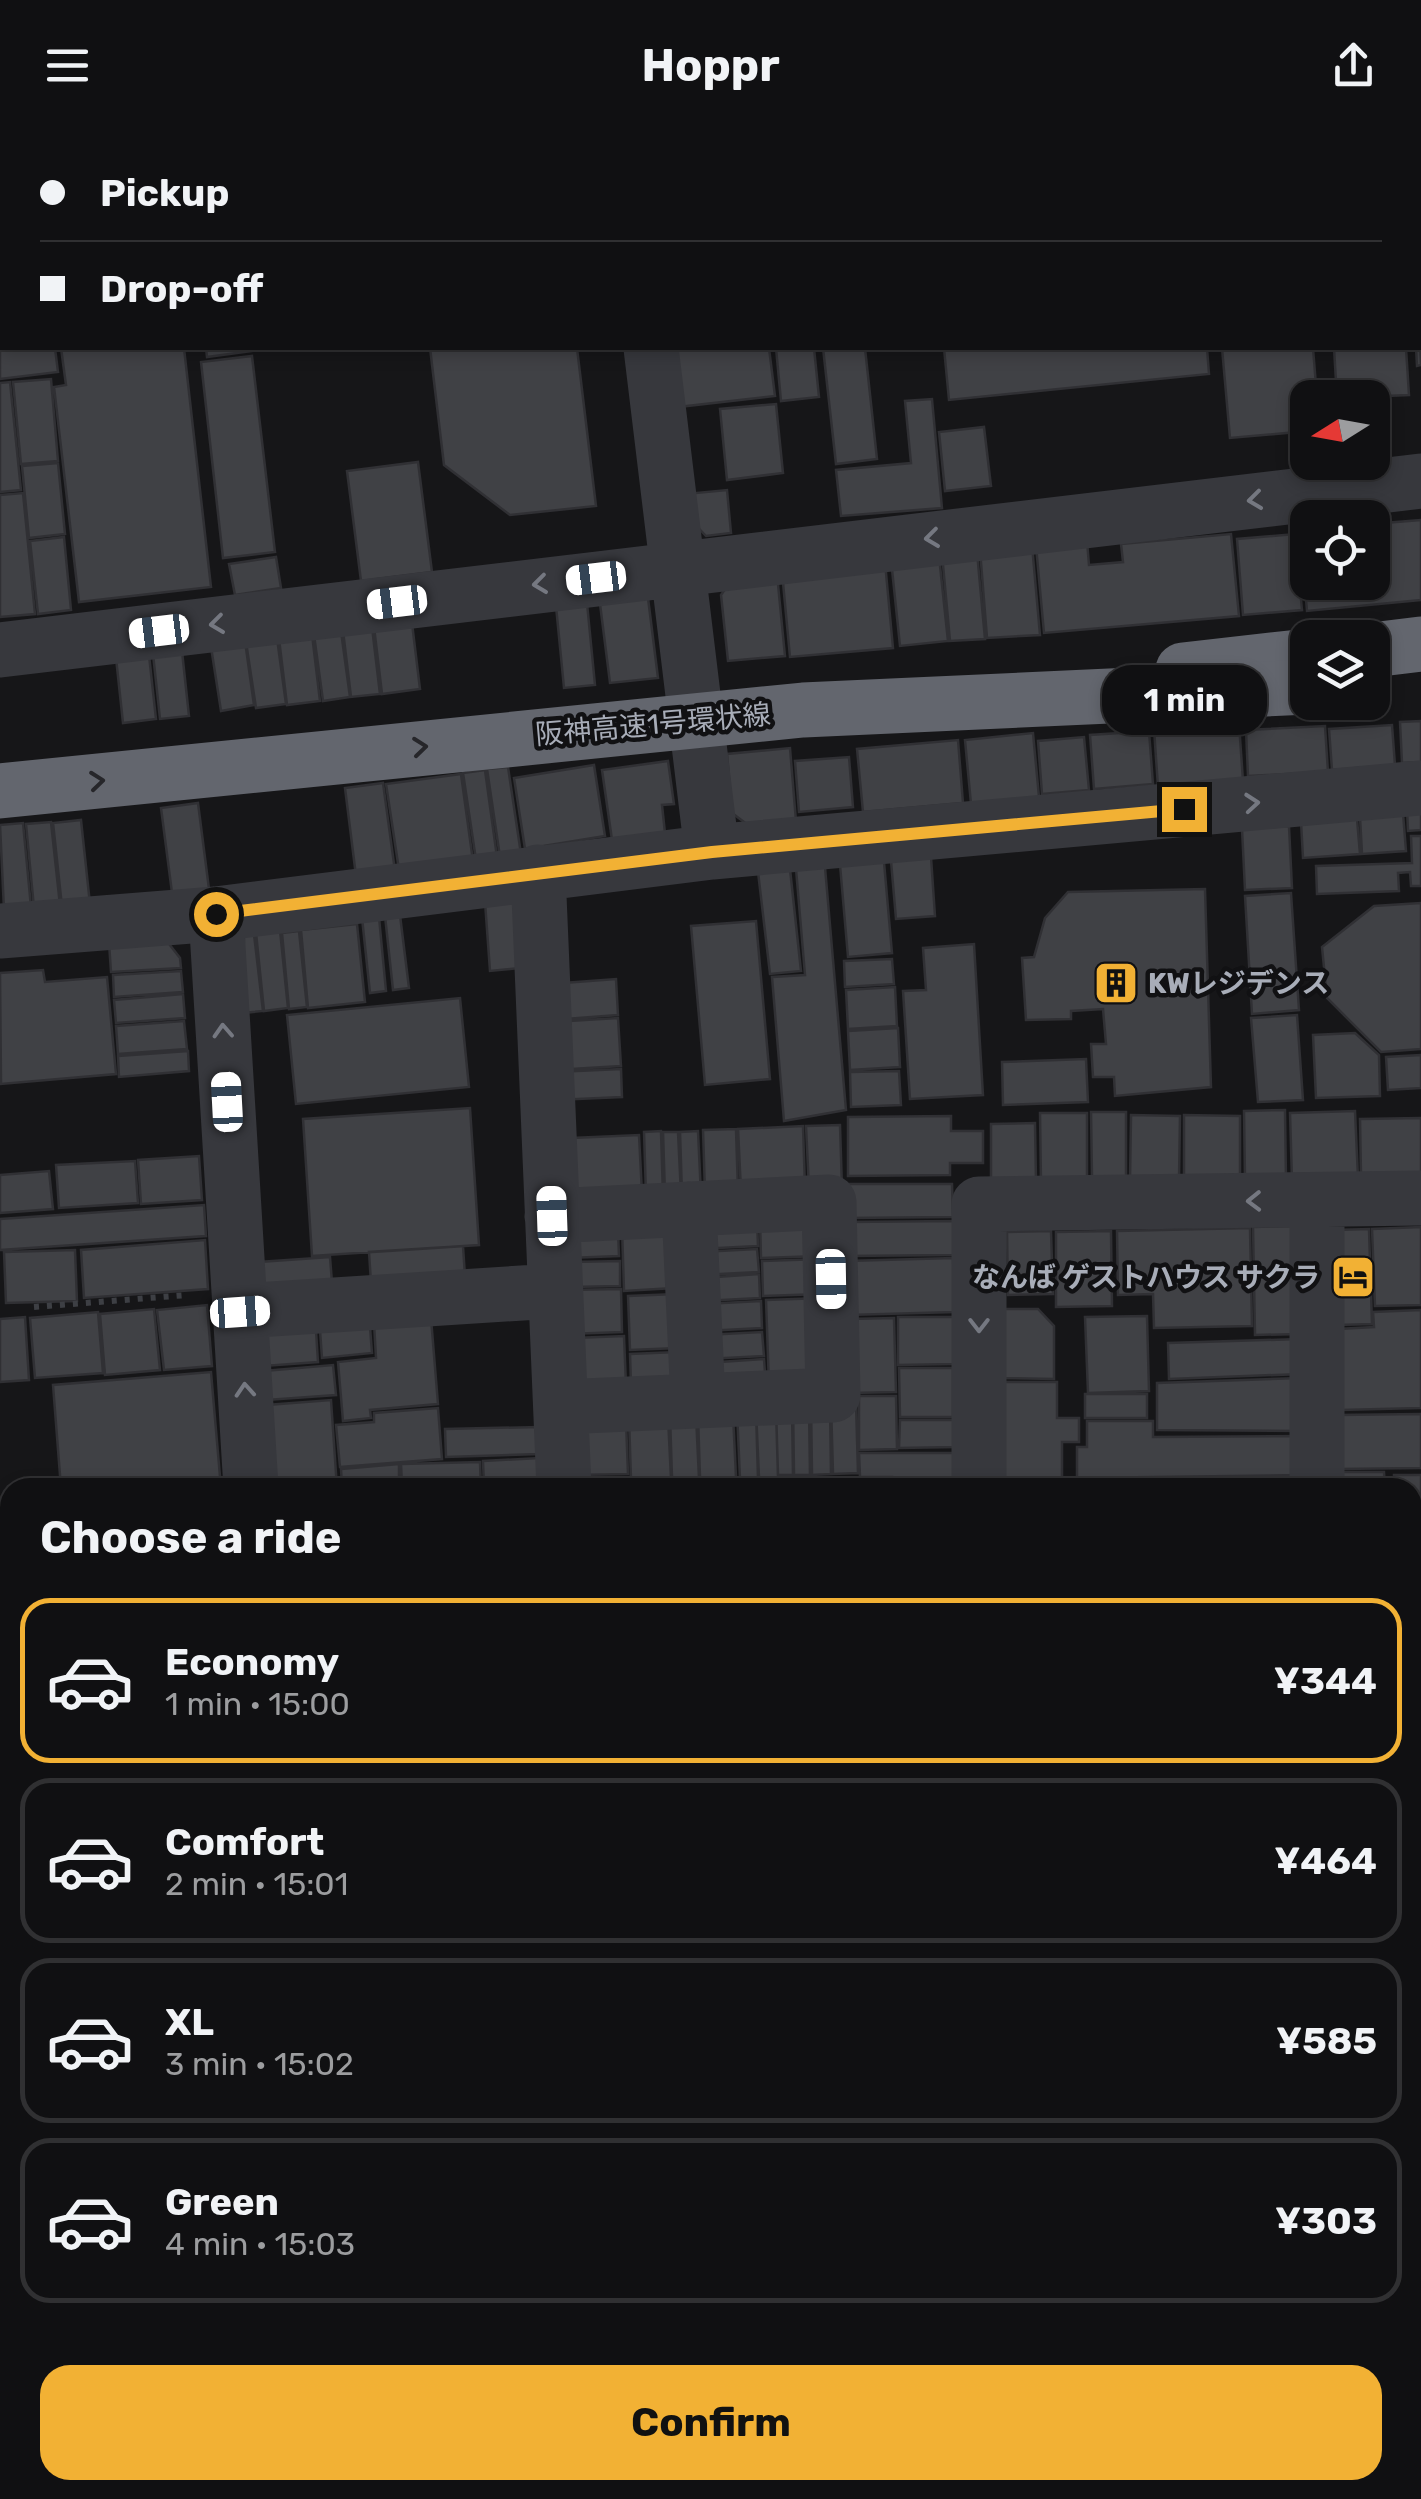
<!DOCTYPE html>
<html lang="en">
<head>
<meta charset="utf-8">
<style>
  :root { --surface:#101012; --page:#1e1e20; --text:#f1f3f6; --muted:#9c9d9f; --line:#303032; --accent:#f2b134 }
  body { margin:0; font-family:Rubik,"Noto Sans JP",sans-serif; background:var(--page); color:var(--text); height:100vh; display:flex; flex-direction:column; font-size:38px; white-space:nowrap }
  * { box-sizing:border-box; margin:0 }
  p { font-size:32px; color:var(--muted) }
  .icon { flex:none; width:55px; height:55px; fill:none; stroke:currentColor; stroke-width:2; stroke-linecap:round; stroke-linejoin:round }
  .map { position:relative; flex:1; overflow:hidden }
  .drawer { position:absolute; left:0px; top:1348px; width:1422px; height:1022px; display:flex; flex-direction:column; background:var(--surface); border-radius:30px 30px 0 0; box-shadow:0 5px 15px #0003,0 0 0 2px var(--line) }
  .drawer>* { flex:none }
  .banner { position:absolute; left:0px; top:0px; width:1422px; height:220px; box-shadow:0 5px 15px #0003,0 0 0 2px var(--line); display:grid; align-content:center; height:220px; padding:0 40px; background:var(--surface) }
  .needle { width:65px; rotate:259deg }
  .buttons { position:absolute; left:1290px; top:250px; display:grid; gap:20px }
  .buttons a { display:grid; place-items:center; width:100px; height:100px; border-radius:20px; background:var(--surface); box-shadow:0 5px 15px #0003,0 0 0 2px var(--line); font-size:50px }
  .end { position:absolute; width:45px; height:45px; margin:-22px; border:12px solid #f2b134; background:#111; box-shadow:0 0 0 5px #111 }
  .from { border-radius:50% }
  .bubble { position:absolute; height:70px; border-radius:30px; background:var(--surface); box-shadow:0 5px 15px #0003,0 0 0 2px var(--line); font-size:32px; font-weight:700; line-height:70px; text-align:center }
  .car { position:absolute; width:30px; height:60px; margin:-30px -15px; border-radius:12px; box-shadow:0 0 8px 2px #0007; background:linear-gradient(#fff 24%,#345 0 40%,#fff 0 76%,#345 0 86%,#fff 0) }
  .banner b { display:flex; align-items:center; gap:35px; height:95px; font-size:38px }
  .banner b+b { border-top:2px solid var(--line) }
  .banner i { width:25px; height:25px; background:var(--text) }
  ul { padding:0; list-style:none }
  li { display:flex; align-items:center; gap:30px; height:165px; margin:0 20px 15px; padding:0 20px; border:5px solid var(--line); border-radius:30px }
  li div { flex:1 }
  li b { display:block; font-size:38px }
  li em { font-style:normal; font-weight:700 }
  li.selected { border-color:var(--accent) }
  li>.icon { width:90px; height:90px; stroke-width:1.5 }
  h2 { padding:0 40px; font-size:45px; line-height:120px }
  .cta { display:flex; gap:20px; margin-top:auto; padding:20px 40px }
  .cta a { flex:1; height:115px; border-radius:30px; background:var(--accent); color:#111; font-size:40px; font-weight:700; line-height:115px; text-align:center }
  header { display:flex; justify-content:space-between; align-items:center; height:130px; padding:0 40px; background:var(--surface); font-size:45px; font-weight:700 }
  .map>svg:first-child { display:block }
  .green { fill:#1e261f }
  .building { fill:#404145; stroke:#303034; stroke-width:2.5 }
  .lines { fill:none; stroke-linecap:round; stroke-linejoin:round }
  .path { stroke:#3d3f44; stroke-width:6; stroke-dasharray:5 8; stroke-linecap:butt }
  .minor { stroke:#37383d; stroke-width:55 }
  .tertiary { stroke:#37383d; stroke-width:55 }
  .motorway { stroke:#63666e; stroke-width:55 }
  .motorway-bridge { stroke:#63666e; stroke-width:55 }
  .oneway { stroke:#757881 }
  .oneway2 { stroke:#26262a }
  .route { stroke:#f2b134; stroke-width:12 }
  .labels { text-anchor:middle; stroke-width:9; stroke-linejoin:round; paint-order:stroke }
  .street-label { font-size:28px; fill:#a8adb8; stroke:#111113 }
  .poi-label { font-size:28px; font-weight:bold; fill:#a8adb8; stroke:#111113; text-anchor:start }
</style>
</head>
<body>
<header><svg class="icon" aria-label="menu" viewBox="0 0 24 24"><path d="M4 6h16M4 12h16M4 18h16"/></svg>Hoppr<svg class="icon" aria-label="share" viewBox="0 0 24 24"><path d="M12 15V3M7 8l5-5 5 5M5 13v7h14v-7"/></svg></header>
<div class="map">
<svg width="1421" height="2369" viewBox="0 0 1421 2369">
  <rect width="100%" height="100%" fill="#161618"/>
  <path class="green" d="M555 2360H748V2369H556Z"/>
  <path class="building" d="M991 0H1176L1177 2H967Z
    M1320 0H1421V4L1320 2Z
    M0 115 2 218H55L58 242 0 249Z
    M1420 212 1421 235 1417 236 1416 218H1420Z
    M61 218H184L211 457 79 472 54 257 66 255Z
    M206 218H251L252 221 207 227Z
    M430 218H577L596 376 510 385 444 335Z
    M672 218H769L775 266 678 277Z
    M776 218H814L819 267 781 271Z
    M823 218H865L877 329 836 334Z
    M944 218H1207L1209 244 949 270Z
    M1222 218H1313L1317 268H1308V301L1230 308Z
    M1334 218H1406L1409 265 1337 268Z
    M252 226 275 422 223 428 201 232Z
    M51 249 58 331 21 334 13 252Z
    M10 252 21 360 0 362V253Z
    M932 269 942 378 841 386 836 340 911 333 905 271Z
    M776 274 783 343 727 350 720 279Z
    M984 297 991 356 945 361 939 302Z
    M418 332 432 442 361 451 347 341Z
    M58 333 65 404 29 408 22 336Z
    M727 360 731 403 706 406 688 387 685 364Z
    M23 363 35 484 0 487V365Z
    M1421 390V470L1307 481 1300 401H1308V452H1372V394Z
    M1231 404 1239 486 1044 503 1036 416 1087 411 1089 435 1123 432 1121 414Z
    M1295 404 1302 480 1243 485 1237 409Z
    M64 407 71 480 38 484 30 411Z
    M1032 415 1040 505 987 508 980 420Z
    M977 422 985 509 950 511 942 424Z
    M939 426 948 511 900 516 891 430Z
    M276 427 281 458 235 465 229 434Z
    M885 432 893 518 790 527 782 442Z
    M777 444 785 526 728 531 721 465 732 449Z
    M648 468 658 548 610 553 600 474Z
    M587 473 595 555 564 558 556 476Z
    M412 493 420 559 382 564 374 497Z
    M372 497 380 564 351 567 343 501Z
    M341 501 350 567 323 571 314 505Z
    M312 504 320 571 287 575 279 509Z
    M277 508 286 574 256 578 246 512Z
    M245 511 254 575 221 581 211 517Z
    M182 521 189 586 160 589 153 524Z
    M149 525 156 589 123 593 116 528Z
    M1421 591V632L1402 633 1400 592Z
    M1239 593 1243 651 1158 657 1154 599Z
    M1392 595 1395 635 1332 640 1329 599Z
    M1325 596 1328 642 1248 646 1246 600Z
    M1149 601 1153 654 1094 659 1090 605Z
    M1033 603 1039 667 971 674 965 610Z
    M1084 607 1089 660 1042 664 1038 611Z
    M958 610 963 673 863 682 857 619Z
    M790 618 796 691 748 695 732 683 727 624Z
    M849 627 853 677 799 682 795 631Z
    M668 631 674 674 662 675 665 703 612 710 602 640Z
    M594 635 605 706 525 719 514 648Z
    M508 637 521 724 500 727 487 639Z
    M485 640 497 727 476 730 463 643Z
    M461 644 473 731 399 740 386 654Z
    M383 653 395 741 356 746 345 658Z
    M198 673 209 759 172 763 161 678Z
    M1421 678V700L1408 701 1407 679Z
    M1403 683 1406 721 1362 724 1360 687Z
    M1357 689 1360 724 1303 728 1301 692Z
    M81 690 90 774 62 777 53 693Z
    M51 692 60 775 34 778 26 694Z
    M23 693 31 777 4 780 0 695Z
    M1289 696 1292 758 1245 760 1242 699Z
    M1411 706H1421V756H1411L1410 742 1398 743 1399 761 1317 764 1316 736 1412 733Z
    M931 727 935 786 896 789 891 731Z
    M884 732 892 823 848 827 840 735Z
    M825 737 846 980 784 991 772 847 805 845 796 739Z
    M790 739 801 841 770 844 758 742Z
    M1205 759 1211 957 1115 966 1114 947H1093L1091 914H1106L1103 879 1071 881V889L1026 890 1022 828 1034 827 1045 788 1068 762Z
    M1291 763 1299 880 1252 884 1245 766Z
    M514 770 520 838 490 841 485 772Z
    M1421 773V919L1381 922 1327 868 1322 817 1374 776Z
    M400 785 409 858 393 860 385 786Z
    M379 787 386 861 370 863 362 788Z
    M756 791 770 949 705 955 691 796Z
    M357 794 365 872 308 878 301 800Z
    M280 800 288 878 264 881 256 803Z
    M299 801 307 877 289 879 282 803Z
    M254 804 263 881 242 883 244 805Z
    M166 810 180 828 181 838 111 842 109 813Z
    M974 814 983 965 910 969 903 861 926 860 923 818Z
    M892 829 894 854 845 857 844 831Z
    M43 840 45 852 107 847 116 944 1 954 0 843Z
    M181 841 183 862 114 867 113 845Z
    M616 849 618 885 552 890 550 854Z
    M895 857 897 896 848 899 846 860Z
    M183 864 185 888 116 893 114 870Z
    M460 868 469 957 296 974 287 885Z
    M1297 885 1303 970 1258 972 1251 888Z
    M618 888 621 936 555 940 552 892Z
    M184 891 187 919 118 924 116 896Z
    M898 898 900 937 850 940 848 901Z
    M1355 903 1379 925 1380 966 1316 968 1313 905Z
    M188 921 189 941 119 947 118 926Z
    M1421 925V958L1388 960 1386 927Z
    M1086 929 1088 972 1003 975 1002 932Z
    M621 939 622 967 556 970 555 942Z
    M899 941 901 975 851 977 850 942Z
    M470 978 479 1115 312 1126 303 989Z
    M1285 980 1286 1050 1245 1051 1244 981Z
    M1355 981 1358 1048 1292 1051 1290 983Z
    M1091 982H1126V1048H1092Z
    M1040 983H1087V1055H1041Z
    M1131 985 1180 986 1179 1051 1130 1050Z
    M1184 985 1240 986V1050L1184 1049Z
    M951 986V1001H983V1033H950V1045L848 1046V987Z
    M1421 988V1046H1361L1360 989Z
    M1035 993 1036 1051H991V994Z
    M840 995 842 1058 809 1059 806 996Z
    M803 996 805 1058 741 1061 738 999Z
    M736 999 738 1061 705 1063 703 1000Z
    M661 1001 663 1065 646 1066 644 1002Z
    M698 1001 701 1065H682L680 1002Z
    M663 1002H678L681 1064 665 1066Z
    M639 1005 642 1063 575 1066 572 1008Z
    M199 1026 202 1070 141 1074 138 1030Z
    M135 1031 138 1073 59 1078 56 1035Z
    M49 1041 53 1079 0 1083V1045Z
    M846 1054H952L953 1087 846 1088Z
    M204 1075 206 1106 0 1120V1089Z
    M757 1090 758 1116 699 1119 706 1093Z
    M760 1090 820 1099 821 1126 761 1128Z
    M954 1091V1125L846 1126V1092Z
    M671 1096 674 1158 624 1161 622 1098Z
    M1298 1096 1300 1204 1255 1205 1253 1097Z
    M1421 1097V1175L1375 1176 1372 1099Z
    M1250 1098 1252 1196 1154 1198 1153 1164 1118 1165 1117 1101Z
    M1369 1099 1372 1194 1338 1195 1334 1100Z
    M618 1101 619 1126 569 1128 567 1103Z
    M1051 1101 1053 1164 1008 1165 1007 1102Z
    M1111 1101 1112 1176 1056 1177V1102Z
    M205 1110 208 1159 84 1168 81 1120Z
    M463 1116 465 1146 371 1153 369 1122Z
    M757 1119 759 1142 701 1145 700 1122Z
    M75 1120 77 1171 6 1173 4 1122Z
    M330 1127 333 1165 260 1170 259 1132Z
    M953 1128 955 1182 848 1185 846 1131Z
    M821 1129 822 1164 763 1166 762 1131Z
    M620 1131V1156L572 1157 571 1132Z
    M759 1144 760 1168 703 1171 702 1148Z
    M621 1159 622 1202 568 1204 566 1160Z
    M676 1164 678 1218 630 1220 628 1166Z
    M822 1168 814 1254 769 1256 766 1170Z
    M761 1171 762 1198 705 1201 704 1174Z
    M207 1175 212 1236 164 1240 157 1180Z
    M154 1179 160 1240 105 1245 100 1184Z
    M1002 1179H1038L1054 1196V1249L1002 1248Z
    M1421 1180V1278L1341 1280 1338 1199 1374 1197 1373 1182Z
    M98 1182 103 1243 35 1248 30 1188Z
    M369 1184 372 1223 322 1228 319 1187Z
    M315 1185 318 1232 264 1236 261 1189Z
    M1147 1186 1149 1261 1088 1263 1085 1187Z
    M25 1187 29 1250 0 1252V1189Z
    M898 1187H954V1234L898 1235Z
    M431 1188 438 1274 370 1280 371 1288 343 1291 338 1232 376 1228 374 1193Z
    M894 1188 896 1262 851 1263 849 1189Z
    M762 1202 764 1226 706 1229 705 1205Z
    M624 1206 626 1255 575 1257 574 1208Z
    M1299 1209 1301 1244 1169 1249 1168 1213Z
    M677 1222 679 1253 631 1255 630 1224Z
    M764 1229 766 1256 706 1242 705 1233Z
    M333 1235 336 1265 267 1270 264 1241Z
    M899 1238H953V1287H900Z
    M211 1242 221 1358H61L53 1255Z
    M1300 1248V1301L1157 1300V1253Z
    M1002 1252H1057V1288H1079V1312H1062V1357H1002Z
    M1085 1264H1147V1288H1085Z
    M859 1266H896L897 1319 859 1320Z
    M331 1270 337 1358H274L267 1275Z
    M830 1273 831 1344 812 1345 811 1274Z
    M856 1273 858 1343 833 1344 831 1274Z
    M793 1275H809L810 1345H794Z
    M438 1278 442 1329 340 1337 336 1295 374 1292V1283Z
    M792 1278 793 1345H778L776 1279Z
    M776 1279 778 1347 759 1348 756 1280Z
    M756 1280 758 1348 740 1349 737 1281Z
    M733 1284 736 1347 700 1348 698 1286Z
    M1421 1284V1338L1338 1339 1337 1285Z
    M696 1285 699 1348H672L670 1286Z
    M668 1287 671 1348 631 1350 629 1288Z
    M900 1290H955L956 1317 899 1318Z
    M626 1291 628 1344 577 1345 575 1300Z
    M1087 1291H1153V1307L1301 1306V1345L1077 1348V1317H1087Z
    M539 1297 540 1324 446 1327 445 1299Z
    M859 1323H955V1358H892V1347H860Z
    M539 1328 540 1358H484L483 1331Z
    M480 1332 481 1358H402L401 1334Z
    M399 1334V1358H342L341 1339Z
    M1337 1342H1384L1385 1358H1337Z
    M1394 1345H1421V1421H1412V1358H1394Z
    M778 1349 888 1350V1358H778Z
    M698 1350H726V1358H698Z
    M727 1350H775V1358H728Z
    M671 1352V1358H578V1354Z
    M674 1352H696V1358H674Z
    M1301 1352V1358H1070V1354Z
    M1412 1428H1421V1488H1412Z
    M1412 1491H1421V1565L1412 1564Z
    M10 1543V1754H9L0 1636V1544Z
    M1412 1567H1421V1604H1412Z
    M1421 1606V1731H1412V1607Z
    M2 1770H10V1842H7Z
    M1412 1793H1421V1967L1412 1968Z
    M4 1850H10V1923H9Z
    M0 1905 5 1938 0 1939Z
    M0 1943 10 2026V2087L0 2088Z
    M1418 2086H1421V2132H1418Z
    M10 2093V2221L0 2222V2095Z
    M1415 2173H1421V2215H1417Z
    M1413 2219H1421V2270H1414Z
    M10 2276V2360H91L92 2369H0V2278Z
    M1412 2276H1421V2318L1412 2319Z
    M1412 2322H1421V2363L1330 2365V2360H1412Z
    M95 2360H173L174 2369H96Z
    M178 2360H280V2369H179Z
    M339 2360H415V2361L339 2366Z
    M432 2360H542L543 2369H434Z
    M755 2360H958L959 2369H756Z
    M986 2360H1133L1107 2363V2369H986Z
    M1218 2360 1276 2365V2369H1217Z
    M1158 2362V2369H1114V2365Z"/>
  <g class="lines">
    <path class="path" d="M34 1177 187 1165"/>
    <path class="minor" d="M626 0V2
      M651 218 712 722
      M0 520 1421 351
      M538 742 564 1358
      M216 784 251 1358
      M0 801 216 784 712 722 1421 658
      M689 1079 698 1270
      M552 1086 829 1072 833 1265 561 1277
      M240 1181 554 1161
      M979 1358V1074L1421 1068
      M1317 1358V1071
      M0 1485H10
      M1412 1761H1421
      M0 2248 10 2246
      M310 2360 311 2369
      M1301 2360V2369
      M972 2369V2360"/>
    <path class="tertiary" d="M133 2 153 0
      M0 19 2 18"/>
    <path class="motorway" d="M1372 520 1421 514
      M1183 540 1308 526"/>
    <path class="motorway-bridge" d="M0 661 803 580 1308 557"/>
  </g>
  <defs><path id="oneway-chevron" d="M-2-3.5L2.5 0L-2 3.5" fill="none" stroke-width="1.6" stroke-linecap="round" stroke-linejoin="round" transform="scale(2.5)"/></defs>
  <g class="oneway">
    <use href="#oneway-chevron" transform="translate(1255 370) rotate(173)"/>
    <use href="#oneway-chevron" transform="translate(932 408) rotate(173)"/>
    <use href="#oneway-chevron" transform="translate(540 454) rotate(173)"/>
    <use href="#oneway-chevron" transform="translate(217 494) rotate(173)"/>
    <use href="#oneway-chevron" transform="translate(1252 673) rotate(-5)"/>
    <use href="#oneway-chevron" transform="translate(223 901) rotate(-93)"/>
    <use href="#oneway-chevron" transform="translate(1254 1071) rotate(179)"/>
    <use href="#oneway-chevron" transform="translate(979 1195) rotate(90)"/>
    <use href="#oneway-chevron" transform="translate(245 1260) rotate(-94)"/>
  </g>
  <g class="oneway2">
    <use href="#oneway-chevron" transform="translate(420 617) rotate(-6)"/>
    <use href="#oneway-chevron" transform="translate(97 651) rotate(-6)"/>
  </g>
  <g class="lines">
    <path class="route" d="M216 784 712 722 1184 679"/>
  </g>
  <defs>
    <symbol id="building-square" viewBox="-11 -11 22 22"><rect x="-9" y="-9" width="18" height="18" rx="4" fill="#f2b134" stroke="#111113"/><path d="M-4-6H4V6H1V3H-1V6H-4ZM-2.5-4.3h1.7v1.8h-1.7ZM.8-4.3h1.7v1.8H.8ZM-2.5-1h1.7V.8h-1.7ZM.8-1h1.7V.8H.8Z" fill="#111"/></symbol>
    <symbol id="hotel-square" viewBox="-11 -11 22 22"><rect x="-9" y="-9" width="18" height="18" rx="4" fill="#f2b134" stroke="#111113"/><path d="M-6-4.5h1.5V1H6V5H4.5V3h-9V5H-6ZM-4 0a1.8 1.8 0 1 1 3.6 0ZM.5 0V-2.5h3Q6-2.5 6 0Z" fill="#111"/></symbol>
  </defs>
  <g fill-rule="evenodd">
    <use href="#building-square" x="1091" y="828" width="50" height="50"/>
    <use href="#hotel-square" x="1328" y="1122" width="50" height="50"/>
  </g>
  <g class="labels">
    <g class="street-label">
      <text transform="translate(653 594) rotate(-5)" y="10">阪神高速1号環状線</text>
    </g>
    <g class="poi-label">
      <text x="1148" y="863">KWレジデンス</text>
      <text x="1320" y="1157" text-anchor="end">なんば ゲストハウス サクラ</text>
    </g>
  </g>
</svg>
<div class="buttons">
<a><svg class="needle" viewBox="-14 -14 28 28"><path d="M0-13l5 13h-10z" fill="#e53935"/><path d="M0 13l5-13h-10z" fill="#9c9d9f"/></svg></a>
<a><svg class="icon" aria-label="locate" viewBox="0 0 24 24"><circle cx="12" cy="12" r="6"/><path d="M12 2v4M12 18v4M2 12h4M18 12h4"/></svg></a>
<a><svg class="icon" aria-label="layers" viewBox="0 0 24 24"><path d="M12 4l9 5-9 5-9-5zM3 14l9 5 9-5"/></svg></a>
</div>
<i class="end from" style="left:216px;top:784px"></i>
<i class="end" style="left:1184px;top:679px"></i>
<div class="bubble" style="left:1102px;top:535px;width:165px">1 min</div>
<i class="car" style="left:596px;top:448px;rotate:263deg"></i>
<i class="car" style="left:397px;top:472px;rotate:263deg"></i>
<i class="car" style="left:159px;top:501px;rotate:263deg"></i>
<i class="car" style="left:227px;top:972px;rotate:357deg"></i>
<i class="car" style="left:552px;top:1086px;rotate:358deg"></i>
<i class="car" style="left:831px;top:1149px;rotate:179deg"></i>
<i class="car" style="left:240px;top:1182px;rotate:86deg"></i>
<div class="banner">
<b><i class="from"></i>Pickup</b>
<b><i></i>Drop-off</b>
</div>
<section class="drawer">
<h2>Choose a ride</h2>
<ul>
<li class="selected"><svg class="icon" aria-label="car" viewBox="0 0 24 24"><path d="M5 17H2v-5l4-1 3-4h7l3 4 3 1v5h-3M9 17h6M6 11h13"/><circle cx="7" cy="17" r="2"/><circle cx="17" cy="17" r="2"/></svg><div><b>Economy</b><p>1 min · 15:00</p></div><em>¥344</em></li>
<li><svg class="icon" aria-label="car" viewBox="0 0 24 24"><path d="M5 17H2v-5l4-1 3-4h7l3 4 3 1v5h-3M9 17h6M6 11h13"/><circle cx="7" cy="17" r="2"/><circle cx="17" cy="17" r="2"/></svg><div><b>Comfort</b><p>2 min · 15:01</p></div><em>¥464</em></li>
<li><svg class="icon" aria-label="car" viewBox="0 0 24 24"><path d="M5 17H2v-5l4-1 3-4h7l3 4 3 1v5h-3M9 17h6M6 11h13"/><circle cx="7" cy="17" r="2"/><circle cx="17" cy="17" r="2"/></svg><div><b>XL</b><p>3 min · 15:02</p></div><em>¥585</em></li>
<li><svg class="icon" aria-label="car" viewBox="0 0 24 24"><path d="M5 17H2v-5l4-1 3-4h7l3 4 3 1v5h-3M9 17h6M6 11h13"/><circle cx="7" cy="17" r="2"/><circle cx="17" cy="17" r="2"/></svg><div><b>Green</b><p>4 min · 15:03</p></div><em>¥303</em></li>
</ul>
<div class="cta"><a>Confirm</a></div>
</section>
</div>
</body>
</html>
